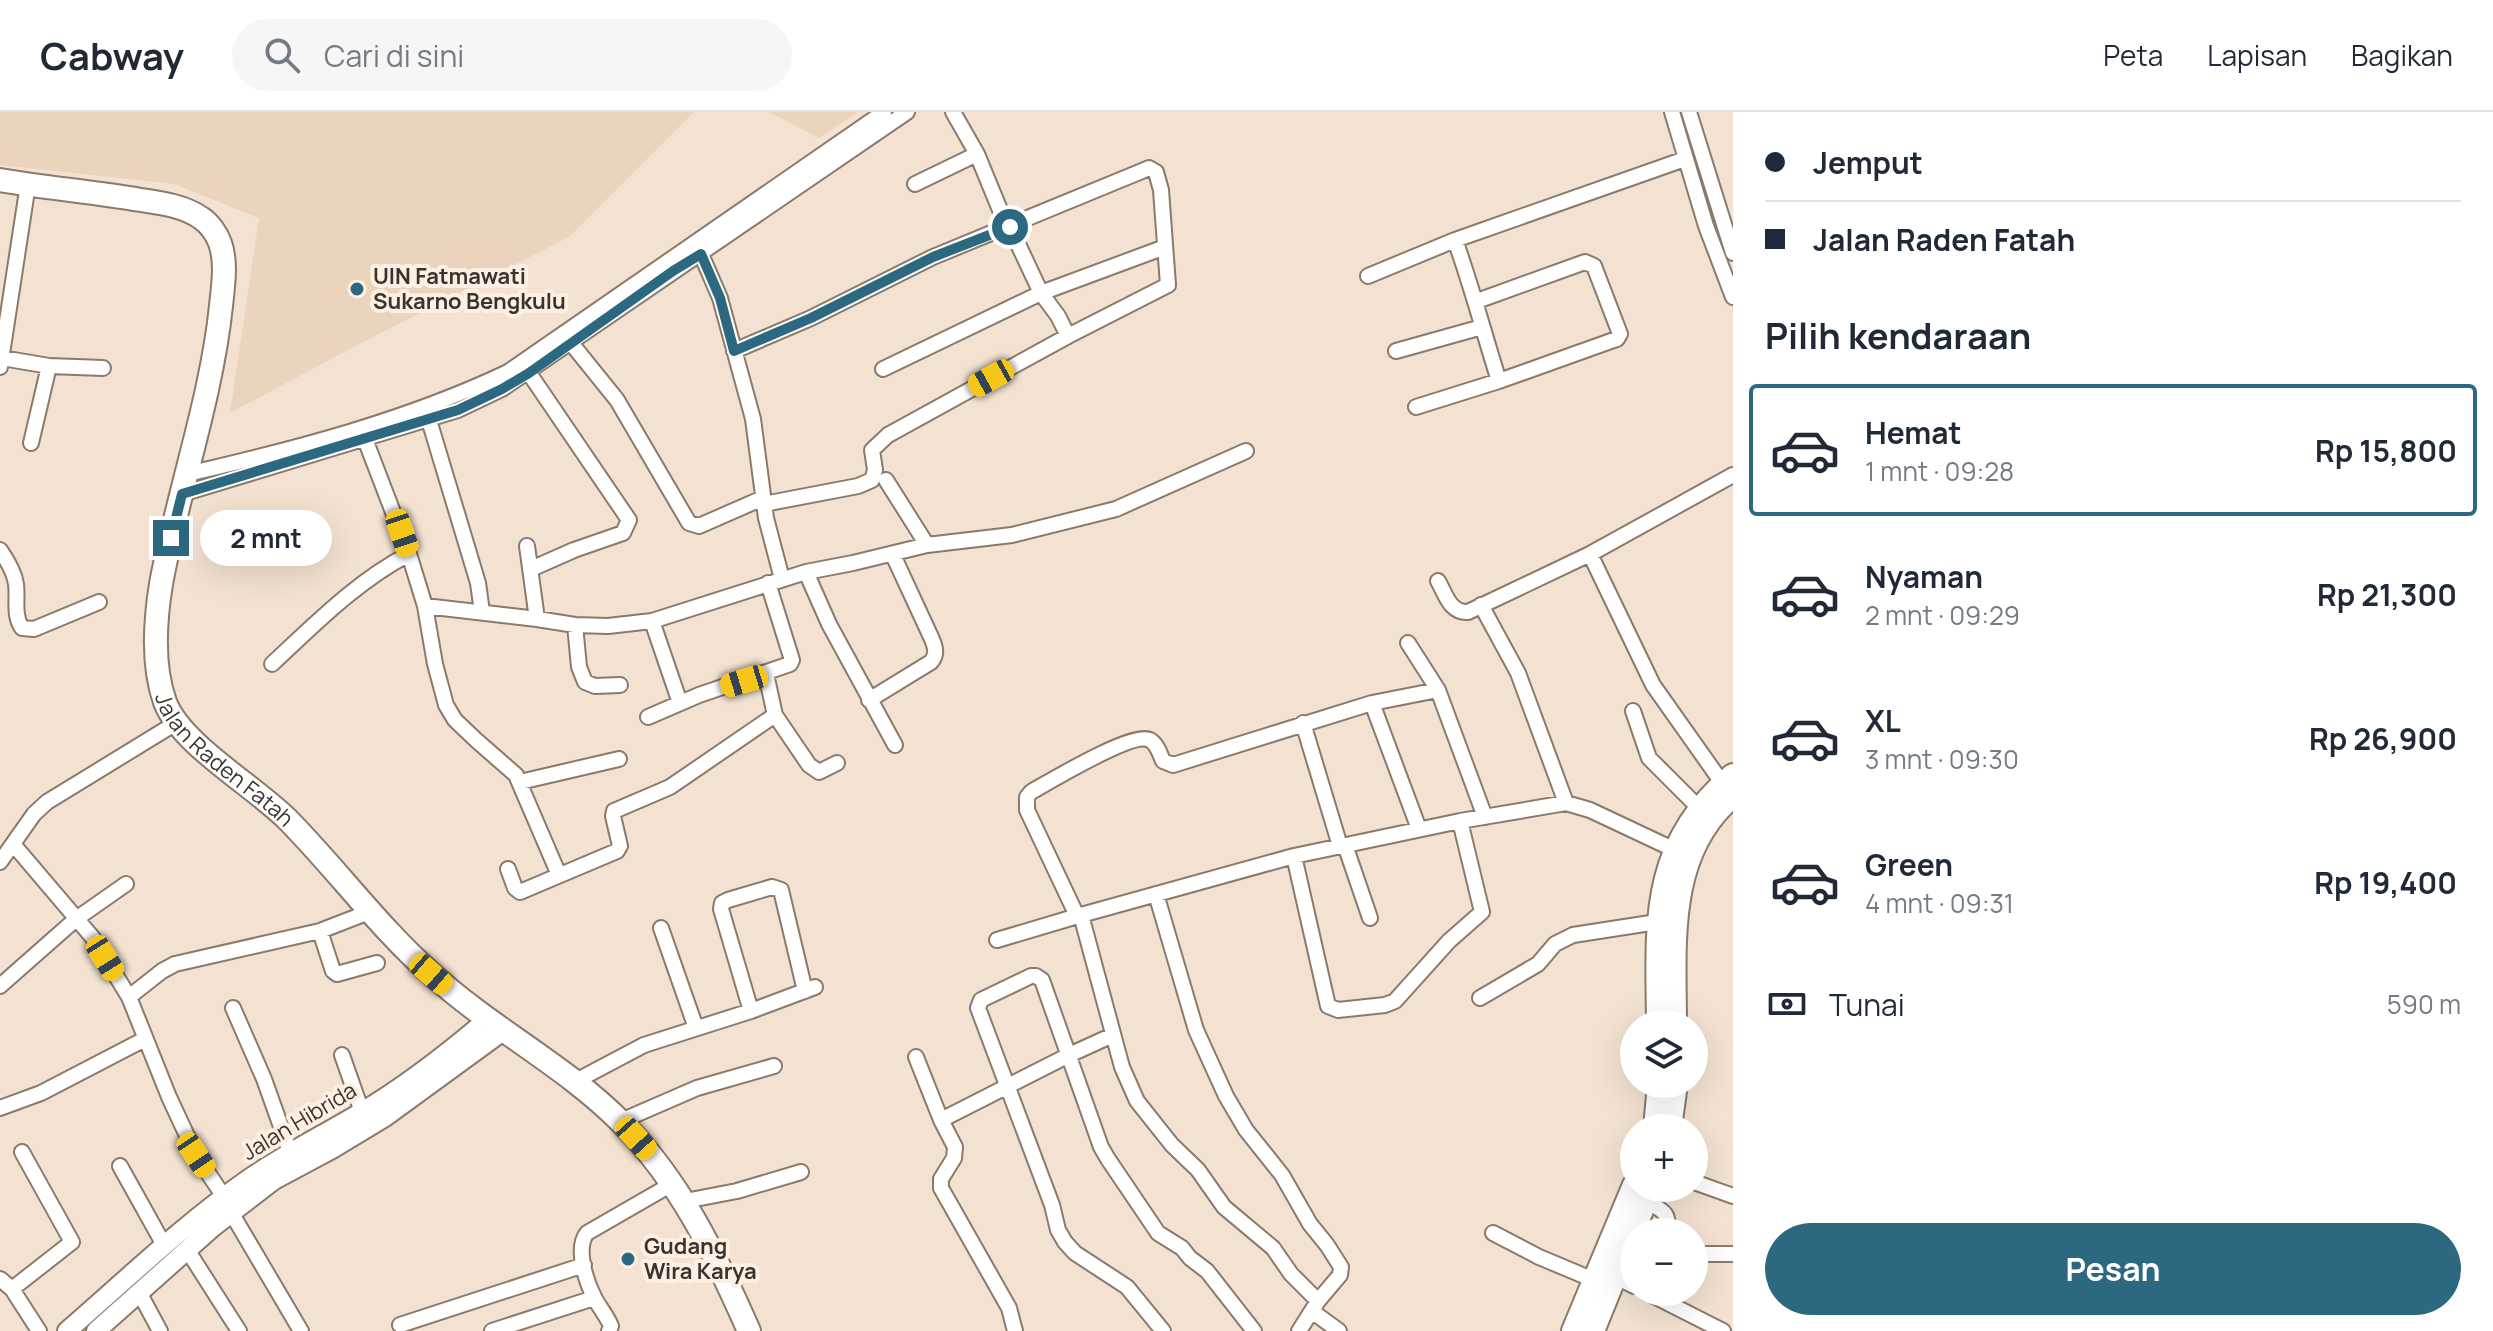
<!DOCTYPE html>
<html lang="id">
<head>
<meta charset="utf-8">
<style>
  :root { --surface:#fff; --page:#f6f6f7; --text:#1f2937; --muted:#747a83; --line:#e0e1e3; --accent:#2c687f }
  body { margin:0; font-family:Manrope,sans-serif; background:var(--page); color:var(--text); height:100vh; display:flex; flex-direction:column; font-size:30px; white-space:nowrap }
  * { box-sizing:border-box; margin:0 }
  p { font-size:26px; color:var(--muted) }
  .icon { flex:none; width:44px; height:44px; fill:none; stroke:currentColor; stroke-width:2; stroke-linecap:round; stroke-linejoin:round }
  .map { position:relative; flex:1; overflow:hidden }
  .sheet { display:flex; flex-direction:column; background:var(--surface); width:760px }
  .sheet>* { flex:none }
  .banner { display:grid; align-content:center; height:176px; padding:0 32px; background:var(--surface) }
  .controls { position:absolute; left:1620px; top:898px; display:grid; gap:16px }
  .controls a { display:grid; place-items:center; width:88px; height:88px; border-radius:50%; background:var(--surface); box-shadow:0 8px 32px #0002; font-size:40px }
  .end { position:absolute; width:36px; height:36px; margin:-18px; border:10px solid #2c687f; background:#fff; box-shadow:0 0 0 4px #fff }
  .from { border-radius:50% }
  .bubble { position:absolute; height:56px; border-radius:28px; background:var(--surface); box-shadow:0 8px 32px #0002; font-size:26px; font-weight:700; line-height:56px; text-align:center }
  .car { position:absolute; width:24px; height:48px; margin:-24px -12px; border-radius:10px; box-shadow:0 0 6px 2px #0007; background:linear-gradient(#f5c518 24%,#345 0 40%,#f5c518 0 76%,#345 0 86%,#f5c518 0) }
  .banner b { display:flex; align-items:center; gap:28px; height:76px; font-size:30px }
  .banner b+b { border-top:2px solid var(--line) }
  .banner i { width:20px; height:20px; background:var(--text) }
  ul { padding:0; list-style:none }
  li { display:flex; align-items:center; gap:24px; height:132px; margin:0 16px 12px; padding:0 16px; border:4px solid transparent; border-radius:8px }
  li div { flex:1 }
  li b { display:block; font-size:30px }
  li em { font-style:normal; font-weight:700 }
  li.on { border-color:var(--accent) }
  li>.icon { width:72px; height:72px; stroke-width:1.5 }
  h2 { padding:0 32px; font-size:36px; line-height:96px }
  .pay { display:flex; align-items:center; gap:20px; height:88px; padding:0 32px; font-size:30px }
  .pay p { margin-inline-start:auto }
  .button { display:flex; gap:16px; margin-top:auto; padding:16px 32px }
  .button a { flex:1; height:92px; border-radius:48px; background:var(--accent); color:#fff; font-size:32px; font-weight:700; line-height:92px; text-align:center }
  header { display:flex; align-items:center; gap:48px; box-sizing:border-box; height:112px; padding:0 40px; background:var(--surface); border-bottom:2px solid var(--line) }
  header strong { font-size:38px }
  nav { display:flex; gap:44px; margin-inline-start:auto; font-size:28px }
  .search { width:560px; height:72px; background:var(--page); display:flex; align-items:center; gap:20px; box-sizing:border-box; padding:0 28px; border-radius:44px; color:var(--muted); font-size:30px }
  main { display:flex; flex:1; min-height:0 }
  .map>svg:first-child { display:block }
  .built { fill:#ebd4bd }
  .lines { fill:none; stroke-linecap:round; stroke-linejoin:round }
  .minor-casing { stroke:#8a7a6b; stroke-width:18 }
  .major-casing { stroke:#8a7a6b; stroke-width:22 }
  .highway-casing { stroke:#8a7a6b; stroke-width:26 }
  .minor { stroke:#fff; stroke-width:14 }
  .major { stroke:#fff; stroke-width:18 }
  .highway { stroke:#fff; stroke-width:22 }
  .route { stroke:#2c687f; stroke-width:10 }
  .poi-dot { fill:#2c687f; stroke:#fdf0e2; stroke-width:3 }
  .labels { text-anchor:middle; stroke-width:8; stroke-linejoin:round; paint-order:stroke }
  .poi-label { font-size:22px; font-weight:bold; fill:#3b342e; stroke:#fdf0e2; text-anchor:start }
  .street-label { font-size:22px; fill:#3b342e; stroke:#fdf0e2 }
</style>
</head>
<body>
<header>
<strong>Cabway</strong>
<div class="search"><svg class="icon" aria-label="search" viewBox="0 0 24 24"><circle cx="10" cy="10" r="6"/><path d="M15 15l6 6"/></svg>Cari di sini</div>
<nav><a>Peta</a><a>Lapisan</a><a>Bagikan</a></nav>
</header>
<main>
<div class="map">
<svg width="1733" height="1219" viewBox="0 0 1733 1219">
  <rect width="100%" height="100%" fill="#f3e2d1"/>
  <path class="built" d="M0 0H694L569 125 363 230 230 301 259 106 174 72 0 53Z
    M769 0H858L819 26Z"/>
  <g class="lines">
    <defs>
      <path id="minor" d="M953 0 977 42 1007 115
        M1672 0 1706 114 1733 185
        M1689 0 1733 141
        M915 72 977 42
        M1010 115 1041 181 1058 204 1068 224
        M1455 128C1472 175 1484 222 1499 269
        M701 142 720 186 753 307 766 406 782 467
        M1368 164 1455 128 1685 47
        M571 231 617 288 689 411 699 414 763 386
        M734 239 811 206 933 145 1142 59 1149 56 1156 60 1161 78 1168 173 1068 224 888 323 872 338 875 358 872 368 858 374 764 392
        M1396 239 1482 215
        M2 246 49 254 31 331
        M49 254 103 256
        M0 255 28 72
        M883 257 1041 181 1165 135
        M529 261 629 408 623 421 574 438 531 457
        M1416 295 1499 269 1611 229 1617 227 1620 222 1594 154 1585 150 1477 189
        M429 308 478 471 482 500
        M187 362C296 337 407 308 508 260L884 0
        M886 368 927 433
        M182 382 458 298 502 277 907 0
        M527 434 537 507
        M0 438C7 448 14 459 16 472 18 487 13 503 22 516L34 517 99 490
        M409 442 425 494 537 507 575 513 608 514 652 509 806 460 853 451 927 433 1012 423 1116 397 1246 339
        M1590 442 1653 573 1723 672
        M806 460 829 512 895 633
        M1438 469C1446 483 1450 501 1468 500L1590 442 1733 363
        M1481 493 1518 561 1566 691
        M425 494 435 552 446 593 455 608 476 628 516 663 559 763
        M652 509 680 591
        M575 513 579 555 585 570 595 574 620 573
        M1408 531 1438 578 1485 705
        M272 552C314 513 357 469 409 442L365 327
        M766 562 775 603 809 653 819 660 837 651
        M869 588 931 550C938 542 935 534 931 525L893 443
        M1372 591 1438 578
        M1633 599 1649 646 1699 696
        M648 605 699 583 790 552 792 548 768 471
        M1303 611 1340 734
        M520 670 619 647
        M13 732 93 826 129 885 169 985 196 1043 224 1085 232 1102 301 1219
        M1345 733 1370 806
        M1294 744 1328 894 1338 898 1385 893 1395 889 1449 829 1482 800 1460 709
        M0 750 34 702 47 690 176 611
        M508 757 515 776 520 780 617 739 620 734 613 704 614 699 670 675 775 603
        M1156 782 1196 918 1226 984 1246 1018 1282 1063 1310 1112 1327 1133 1341 1155 1340 1163 1318 1189 1299 1219
        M1077 804 1027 698V685L1031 680C1049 670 1133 619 1150 628 1157 632 1160 642 1163 649L1173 653 1372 591 1419 717
        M661 816 696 916
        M320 819 333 859 337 862 377 851
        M997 828 1081 803
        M0 874 76 807 126 772
        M129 885 162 859 175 852 320 819 369 800
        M1480 886 1538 852 1555 832 1573 823 1657 810
        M233 896 264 967 290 1040
        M751 899 721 797 722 791 728 788 772 775 781 778 805 879
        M342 943 362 1000
        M916 945 941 1008 955 1035 954 1046 941 1067V1076L1009 1196 1015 1219
        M574 970 644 933 751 899 815 875
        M0 996 41 981 145 927
        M941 1008 1069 943 1113 923
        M621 1009 697 976 774 954
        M120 1054 164 1133
        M1694 1070 1733 1084
        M685 1089 737 1079 801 1060
        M1646 1089C1663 1099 1669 1099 1668 1120
        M1493 1121 1539 1145 1594 1168
        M188 1139 239 1219
        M1694 1142H1733
        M1610 1162 1634 1174
        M0 1167 12 1177 39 1219
        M12 1177 72 1130 22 1040
        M139 1180 160 1219
        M1646 1180 1723 1219
        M1318 1189 1291 1162 1273 1136 1224 1095 1198 1058 1172 1033 1137 989 1122 955 1081 803 1294 744 1460 709 1566 691 1590 698 1675 738
        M1313 1200 1339 1219
        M400 1213 584 1153
        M492 1219 594 1186
        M609 1219 611 1214C607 1204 599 1195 594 1185 586 1169 575 1136 587 1121L672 1072
        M1163 1219 1127 1175 1075 1141 1065 1130 1058 1118 1052 1093 978 896 981 888 1031 864H1036L1042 868 1101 1035 1108 1047 1158 1121 1182 1136 1190 1146 1207 1159 1254 1219"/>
      <path id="major" d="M67 1219C127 1167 184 1112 250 1066 285 1042 323 1023 360 1001 406 974 448 941 488 907
        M96 1219 213 1115 274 1068 332 1037 385 1005 503 919"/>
      <g id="highway">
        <path id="s1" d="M0 68C47 76 94 80 141 88 161 91 184 94 201 106 209 111 217 122 220 131 227 150 223 174 221 194 211 289 178 379 161 472 155 509 152 554 165 590 181 633 256 675 289 709 339 760 381 818 435 865 494 918 567 955 622 1011 680 1069 716 1144 749 1219"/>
        <path d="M1658 912C1657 812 1649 734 1733 663"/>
        <path d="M1675 912C1675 833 1665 741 1733 684"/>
        <path d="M1655 1016 1659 972"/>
        <path d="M1670 1016 1676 972"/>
        <path d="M1573 1219 1634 1073"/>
        <path d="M1593 1219 1651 1076"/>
      </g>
    </defs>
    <use href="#minor" class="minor-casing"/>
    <use href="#major" class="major-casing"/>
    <use href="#highway" class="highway-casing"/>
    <use href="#minor" class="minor"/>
    <use href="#major" class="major"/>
    <use href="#highway" class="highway"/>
  </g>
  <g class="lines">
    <path class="route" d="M171 426 182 382 458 298 502 277 529 261 673 159 701 142 720 186 734 239 811 206 933 145 1010 115"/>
  </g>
  <g class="poi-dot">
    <circle cx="357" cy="177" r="8"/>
    <circle cx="628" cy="1147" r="8"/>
  </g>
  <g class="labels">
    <g class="poi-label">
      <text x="373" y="172">UIN Fatmawati<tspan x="373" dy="25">Sukarno Bengkulu</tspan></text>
      <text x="644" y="1142">Gudang<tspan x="644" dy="25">Wira Karya</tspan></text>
    </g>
    <g class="street-label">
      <text dy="8" stroke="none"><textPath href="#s1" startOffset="788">Jalan Raden Fatah</textPath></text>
      <text transform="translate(299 1009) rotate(-31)" y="8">Jalan Hibrida</text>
    </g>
  </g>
</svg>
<div class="controls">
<a><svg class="icon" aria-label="layers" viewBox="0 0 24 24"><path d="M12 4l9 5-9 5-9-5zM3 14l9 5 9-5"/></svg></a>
<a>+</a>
<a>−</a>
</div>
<i class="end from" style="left:1010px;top:115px"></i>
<i class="end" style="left:171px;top:426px"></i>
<div class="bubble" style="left:200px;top:398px;width:132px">2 mnt</div>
<i class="car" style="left:991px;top:266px;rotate:241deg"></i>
<i class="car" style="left:402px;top:421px;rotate:161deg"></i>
<i class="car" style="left:744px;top:569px;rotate:253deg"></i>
<i class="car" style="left:105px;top:846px;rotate:148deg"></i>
<i class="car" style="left:431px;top:862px;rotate:131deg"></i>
<i class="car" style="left:636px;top:1026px;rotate:138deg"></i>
<i class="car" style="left:196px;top:1043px;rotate:146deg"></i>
</div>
<section class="sheet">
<div class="banner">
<b><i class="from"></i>Jemput</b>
<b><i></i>Jalan Raden Fatah</b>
</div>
<h2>Pilih kendaraan</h2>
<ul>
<li class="on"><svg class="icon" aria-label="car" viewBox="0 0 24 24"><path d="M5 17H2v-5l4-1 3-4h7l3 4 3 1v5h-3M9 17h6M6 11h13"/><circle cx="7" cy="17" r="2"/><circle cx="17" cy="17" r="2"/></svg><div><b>Hemat</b><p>1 mnt · 09:28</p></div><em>Rp 15,800</em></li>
<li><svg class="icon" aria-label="car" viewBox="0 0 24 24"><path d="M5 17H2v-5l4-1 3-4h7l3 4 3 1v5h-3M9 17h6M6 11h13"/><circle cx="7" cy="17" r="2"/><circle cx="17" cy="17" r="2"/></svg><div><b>Nyaman</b><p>2 mnt · 09:29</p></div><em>Rp 21,300</em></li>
<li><svg class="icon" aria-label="car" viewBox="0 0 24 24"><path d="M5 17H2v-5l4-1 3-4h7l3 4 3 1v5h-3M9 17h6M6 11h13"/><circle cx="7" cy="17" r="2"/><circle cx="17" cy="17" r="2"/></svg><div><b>XL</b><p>3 mnt · 09:30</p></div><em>Rp 26,900</em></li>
<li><svg class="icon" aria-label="car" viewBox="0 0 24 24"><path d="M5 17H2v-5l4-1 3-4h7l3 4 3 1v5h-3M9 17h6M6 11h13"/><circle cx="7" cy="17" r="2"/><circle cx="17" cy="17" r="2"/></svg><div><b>Green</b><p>4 mnt · 09:31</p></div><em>Rp 19,400</em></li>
</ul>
<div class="pay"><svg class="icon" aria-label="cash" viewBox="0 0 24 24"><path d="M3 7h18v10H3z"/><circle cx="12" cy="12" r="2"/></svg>Tunai<p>590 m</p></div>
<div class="button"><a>Pesan</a></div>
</section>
</main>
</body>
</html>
